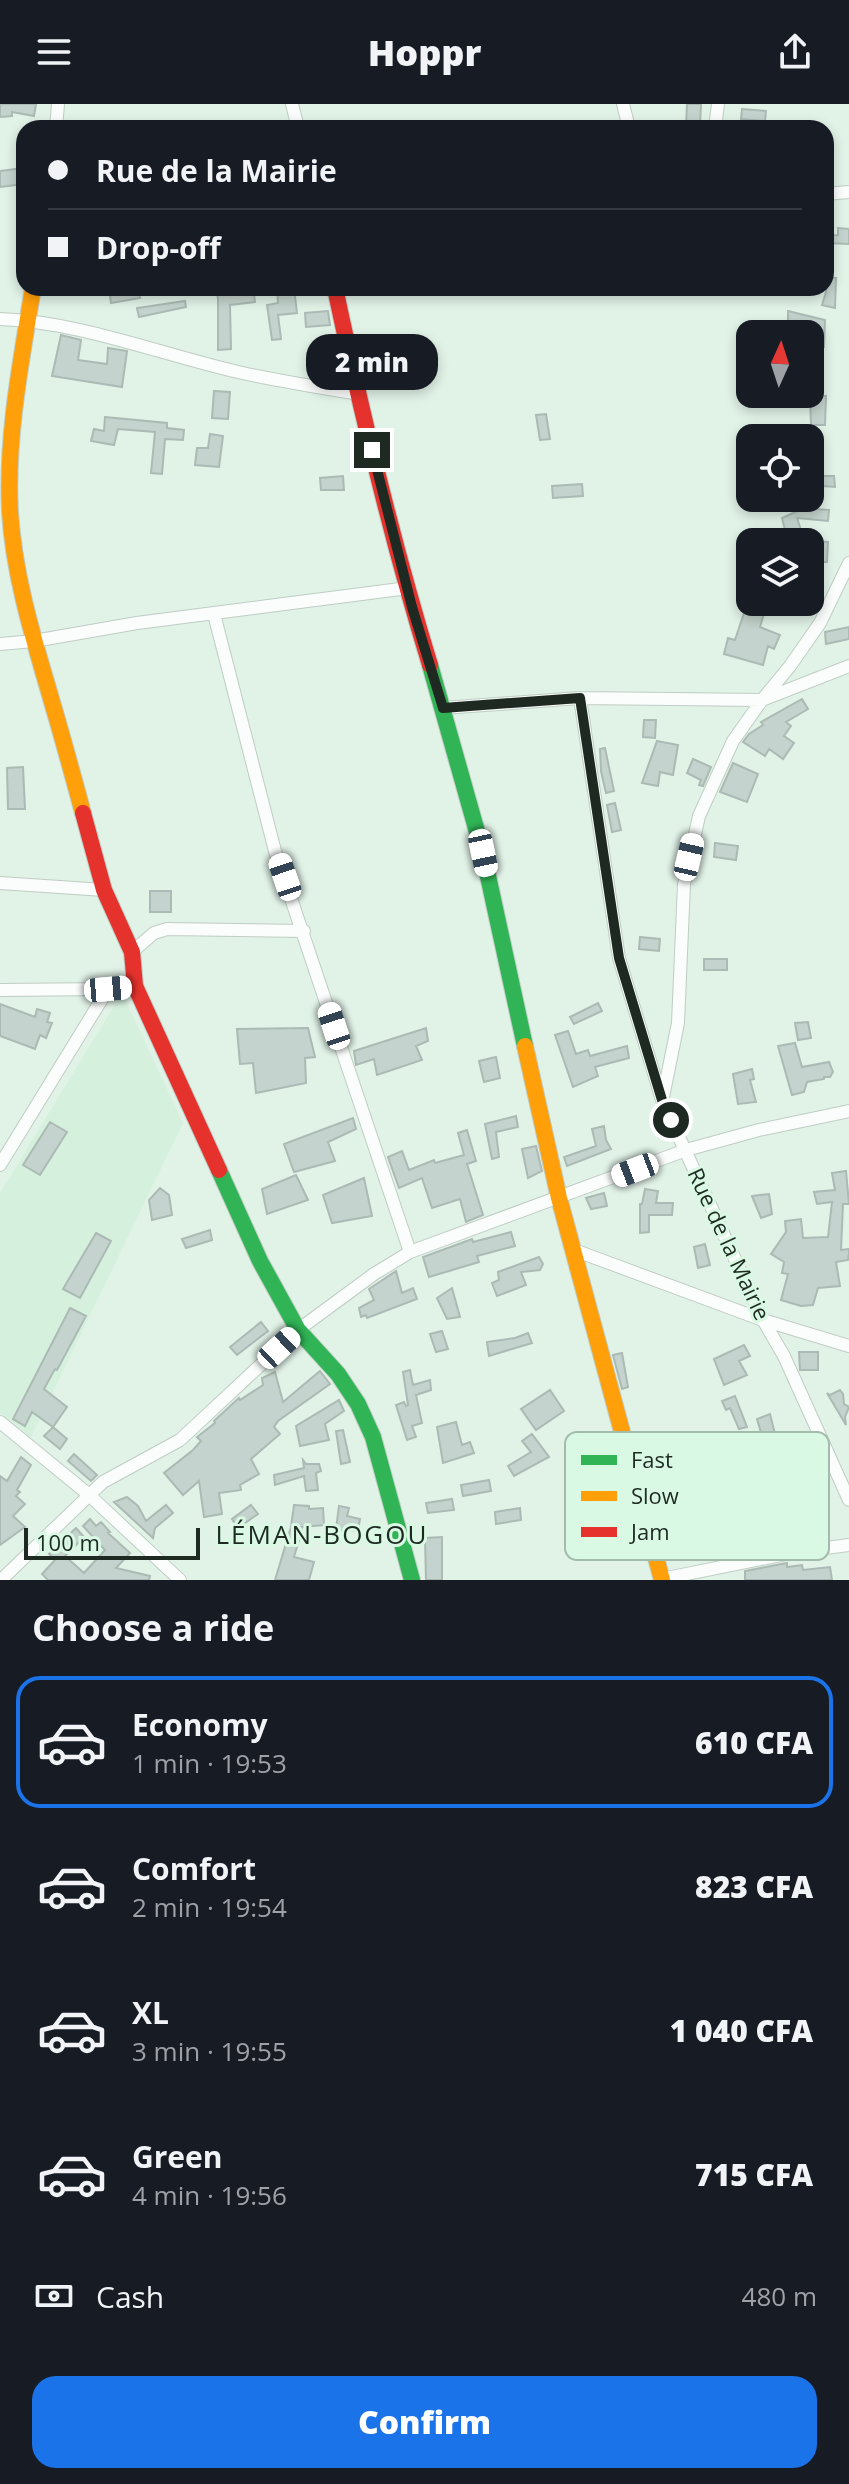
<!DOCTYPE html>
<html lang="en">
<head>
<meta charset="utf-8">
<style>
  :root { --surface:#171b24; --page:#242831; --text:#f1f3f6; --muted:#9ea1a6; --line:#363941; --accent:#1a73e8 }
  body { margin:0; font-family:"Open Sans",sans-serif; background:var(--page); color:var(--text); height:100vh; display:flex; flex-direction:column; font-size:30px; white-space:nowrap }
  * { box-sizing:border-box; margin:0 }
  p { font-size:26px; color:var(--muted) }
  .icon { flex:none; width:44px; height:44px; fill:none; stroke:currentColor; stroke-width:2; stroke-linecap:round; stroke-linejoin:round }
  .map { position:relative; height:1476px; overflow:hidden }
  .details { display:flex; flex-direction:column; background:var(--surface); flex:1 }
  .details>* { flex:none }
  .banner { position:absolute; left:16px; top:16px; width:818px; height:176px; border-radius:24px; box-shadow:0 4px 12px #0003; display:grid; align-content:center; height:176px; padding:0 32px; background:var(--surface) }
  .needle { width:52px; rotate:3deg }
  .buttons { position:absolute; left:736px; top:216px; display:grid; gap:16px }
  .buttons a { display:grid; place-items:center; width:88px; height:88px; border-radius:16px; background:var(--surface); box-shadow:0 4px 12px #0003; font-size:40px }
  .scale { position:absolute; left:24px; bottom:20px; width:176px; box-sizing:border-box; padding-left:8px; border:4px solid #1e2922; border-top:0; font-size:22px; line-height:28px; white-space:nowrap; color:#1e2922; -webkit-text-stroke:6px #daf9e4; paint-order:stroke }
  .end { position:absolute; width:36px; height:36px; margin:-18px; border:10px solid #1e2922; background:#fff; box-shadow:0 0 0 4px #fff }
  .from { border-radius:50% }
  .bubble { position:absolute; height:56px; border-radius:24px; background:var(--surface); box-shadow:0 4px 12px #0003; font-size:26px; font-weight:800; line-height:56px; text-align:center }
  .car { position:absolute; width:24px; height:48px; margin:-24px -12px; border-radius:10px; box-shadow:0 0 6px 2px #0007; background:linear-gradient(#fff 24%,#345 0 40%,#fff 0 76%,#345 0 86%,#fff 0) }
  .banner b { display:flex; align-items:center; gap:28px; height:76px; font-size:30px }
  .banner b+b { border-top:2px solid var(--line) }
  .banner i { width:20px; height:20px; background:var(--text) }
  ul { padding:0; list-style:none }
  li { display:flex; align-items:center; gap:24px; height:132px; margin:0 16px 12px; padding:0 16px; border:4px solid transparent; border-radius:24px }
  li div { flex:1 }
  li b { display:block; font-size:30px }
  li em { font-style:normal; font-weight:800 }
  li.active { border-color:var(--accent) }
  li>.icon { width:72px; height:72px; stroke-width:1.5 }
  h2 { padding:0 32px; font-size:36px; line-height:96px }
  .pay { display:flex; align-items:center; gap:20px; height:88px; padding:0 32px; font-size:30px }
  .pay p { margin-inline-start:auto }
  .cta { display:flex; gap:16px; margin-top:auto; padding:16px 32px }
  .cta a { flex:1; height:92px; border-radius:24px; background:var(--accent); color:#fff; font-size:32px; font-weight:800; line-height:92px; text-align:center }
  header { display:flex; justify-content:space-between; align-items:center; height:104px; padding:0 32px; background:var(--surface); font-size:36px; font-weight:800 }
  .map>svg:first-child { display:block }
  .built { fill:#d5f1de }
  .building { fill:#c4d3cd; stroke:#abbab4; stroke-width:2 }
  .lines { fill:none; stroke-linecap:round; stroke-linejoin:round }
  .street-casing { stroke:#bfcdc4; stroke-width:14 }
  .fast-casing { stroke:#bfcdc4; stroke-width:18 }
  .slow-casing { stroke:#bfcdc4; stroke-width:18 }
  .jam-casing { stroke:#bfcdc4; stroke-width:18 }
  .street { stroke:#fafdfb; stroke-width:12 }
  .fast { stroke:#30b455; stroke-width:16 }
  .slow { stroke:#ff9f0a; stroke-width:16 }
  .jam { stroke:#e5322d; stroke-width:16 }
  .route { stroke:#1e2922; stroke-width:10 }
  .labels { text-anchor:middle; stroke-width:6; stroke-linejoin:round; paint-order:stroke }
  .street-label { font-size:22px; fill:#1e2922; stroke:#daf9e4 }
  .quarter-label { font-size:26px; letter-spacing:2px; fill:#1e2922; stroke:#daf9e4 }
  .key { fill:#daf9e4; stroke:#a2bbaa; stroke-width:2 }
  .key-label { font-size:22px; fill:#1e2922 }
</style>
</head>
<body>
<header><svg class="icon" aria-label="menu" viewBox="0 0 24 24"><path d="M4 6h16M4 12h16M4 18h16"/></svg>Hoppr<svg class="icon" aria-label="share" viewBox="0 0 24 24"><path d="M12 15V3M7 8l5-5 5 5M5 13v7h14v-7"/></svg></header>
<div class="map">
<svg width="849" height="1476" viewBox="0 0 849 1476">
  <rect width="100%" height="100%" fill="#e1f2e7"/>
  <path class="built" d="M122 889 183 1019 31 1333 0 1309V1089Z"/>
  <path class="building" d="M0 0H36L34 12 12 8V12L0 13Z
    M687 0H701L700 22 686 21Z
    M742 5 766 7 765 17 741 15Z
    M24 64V80L0 83V67Z
    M838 124 849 125V140L826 139V132L838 131Z
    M826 174H836L835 204 822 201 826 188Z
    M120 184H138L140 194 111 199 109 186Z
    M216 184H229L230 186 253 184 255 198 230 201 231 245 218 246V195Z
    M277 184H294L297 209 278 211 281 235 272 236 267 201 278 199Z
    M185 197 186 203 139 213 137 204Z
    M328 207 330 221 306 223 305 209Z
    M788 207 825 216 824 243 812 242V230H788Z
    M61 231 81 236 78 256 107 260 108 244 127 247 122 283 52 272Z
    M214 287 230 288 228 315 212 314Z
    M826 292 825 321H811L810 294Z
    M546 310 550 335 540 336 536 311Z
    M105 313 167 319V324L184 326 183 336 165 335 162 370 151 369 155 328 118 325 114 341 91 337 94 325 104 327Z
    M210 330 223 332 219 363 195 361 197 344H208Z
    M343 372 344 386H321L320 374Z
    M810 372H834L835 383 810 381Z
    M582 380 583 392 553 394 552 382Z
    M803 394H813V405L829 406 828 417 797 414 805 438H788L782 414 802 405Z
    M810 437 828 438 827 458H822L823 493 819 500H812Z
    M748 497 766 503 760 523 780 531 774 545 768 542 763 561 724 550 728 534 735 536Z
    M849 523V535L826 540 825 528Z
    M802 595 808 605 786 618 791 622 784 632 794 639 783 655 769 645 765 652 743 638 749 630 763 621 761 618Z
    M644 616H656L655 634 643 633Z
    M657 637 678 641 673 671 660 668 658 682 642 679Z
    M605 644 614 687 606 689 601 667 600 645Z
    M693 655 711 663 703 682 699 681 701 676 687 669Z
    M733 659 758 670 747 698 720 688Z
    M23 663 25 705H8L7 664Z
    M615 699 621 726 612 728 607 701Z
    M715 739 738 742 736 756 714 753Z
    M150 787H171V808H150Z
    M640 833 660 835 659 847 639 845Z
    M704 855H727V866H704Z
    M598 899 602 907 574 920 570 913Z
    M0 900 35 913 37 905 50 909 47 918 52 919 46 934 40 931 35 945 0 932Z
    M808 918 811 934 798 936 795 919Z
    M308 924 315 953 305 954 306 979 256 989 253 959 240 960 237 925Z
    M426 924 428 937 416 942 422 956 377 971 374 955 356 961 354 947Z
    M568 927 576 950 588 946 590 952 627 942 629 954 595 963 598 972 573 983 555 931Z
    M795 939 802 963 829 958 833 968 830 973H824V975L807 978 804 988 792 991 778 942Z
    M496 953 500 974 484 978 479 957Z
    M752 965 754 975 750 976 756 998 738 1000 733 970Z
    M516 1012 518 1023 496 1028 499 1053 492 1055 485 1020Z
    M353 1014 356 1025 328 1038 335 1057 294 1068 284 1040Z
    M50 1018 67 1028 40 1071 23 1061Z
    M604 1022 606 1036 611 1045 567 1062 564 1053 596 1042 592 1025Z
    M467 1026 476 1057 467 1060 483 1111 466 1118 460 1095 432 1104 422 1074 399 1084 388 1053 402 1047 409 1066 434 1056 435 1059 464 1051 458 1029Z
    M536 1042 542 1067 528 1074 522 1045Z
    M846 1067 849 1100H843L841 1146 849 1145V1148L848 1156 836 1158 840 1182 818 1184 813 1201 801 1202 781 1196 788 1170 782 1169 784 1158 771 1150 786 1128 785 1117 801 1115 803 1134 828 1133 832 1098 817 1100 814 1088 835 1086 832 1069Z
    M296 1071 308 1096 267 1110 262 1085Z
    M364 1074 372 1112 332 1119 323 1091Z
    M160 1084 169 1091 172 1111 152 1116 149 1096Z
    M645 1085 658 1087 656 1099H673L672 1111H649V1128L640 1129V1100H642Z
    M604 1089 607 1102 591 1105 586 1094Z
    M769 1090 772 1110 761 1114 752 1092Z
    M210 1126 212 1136 186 1144 182 1135Z
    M511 1128 515 1142 477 1152 479 1158 429 1173 423 1153 472 1135 473 1138Z
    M96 1129 111 1137 80 1194 63 1185Z
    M705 1140 710 1161 698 1164 694 1143Z
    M539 1153 543 1160 540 1166 521 1168 526 1181 497 1192 492 1179 499 1176 498 1168Z
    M396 1167 402 1189 413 1184 417 1195 367 1214 366 1211 361 1213 359 1204 374 1196 369 1185Z
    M452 1184 460 1213 447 1215 437 1194Z
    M70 1204 86 1212 57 1266 55 1265 44 1285 67 1303 53 1323 32 1308 25 1322 13 1315Z
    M261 1218 268 1227 237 1251 230 1243Z
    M442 1227 448 1245 436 1248 430 1230Z
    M528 1229 532 1239 489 1252 487 1238 515 1234Z
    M744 1241 750 1252 739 1257 747 1271 724 1281 714 1255Z
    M799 1248H818V1266H800Z
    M622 1249 628 1283 622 1285 613 1251Z
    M410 1266 413 1281 430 1276 431 1286 416 1291 422 1319 412 1322 416 1333 407 1336 396 1301 404 1298 406 1302 408 1301 403 1268Z
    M320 1267 330 1280 278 1317 274 1323 280 1330 251 1355 259 1370 240 1381 241 1386 219 1389 222 1410 204 1413 199 1377 183 1391 164 1369 193 1346 201 1337 197 1333 215 1319 214 1317 239 1294 240 1296 263 1281 262 1274 275 1268 283 1298Z
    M550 1286 564 1307 536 1326 521 1305Z
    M840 1286 843 1290 844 1300 849 1303 845 1313 846 1321 827 1289 830 1291Z
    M735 1292 747 1323 739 1325 730 1304 726 1306 722 1297Z
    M339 1296 344 1307 325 1320 329 1336 300 1342 296 1322Z
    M770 1310 777 1338 765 1342 757 1315Z
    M456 1318 462 1341 470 1338 474 1349 443 1359 437 1323Z
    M53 1323 67 1335 60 1345 44 1332Z
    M343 1326 350 1358 341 1360 336 1327Z
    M532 1330 549 1353 514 1372 508 1362 531 1348 522 1337Z
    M74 1350 97 1371 91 1377 68 1357Z
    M21 1353 31 1361 17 1386 20 1388 16 1392 25 1400 13 1412 25 1423 0 1441V1372L7 1377Z
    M303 1356 306 1360H319L321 1367 316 1369 318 1386 306 1387 304 1372 275 1381 274 1371 304 1364Z
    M489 1376 491 1387 463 1392 461 1381Z
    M127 1393 138 1402 146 1417 166 1401 173 1409 155 1424 153 1434 114 1398Z
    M452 1395 454 1406 428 1409 426 1399Z
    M251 1401 258 1410 238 1424 232 1415Z
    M294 1401 309 1402V1405L323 1404 324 1421 301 1423 302 1426 294 1453 314 1458 309 1476H275L291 1423Z
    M339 1402 349 1404 347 1412 360 1415 358 1427 345 1425V1428L336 1425Z
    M520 1404 521 1416 496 1420 495 1408Z
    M90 1415 96 1422 101 1418 110 1428 108 1429 130 1449 116 1464 150 1472 149 1476H48L42 1470 55 1456 49 1450 76 1424 84 1433 65 1452 84 1469 105 1446 83 1422Z
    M442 1433V1476H426L425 1434Z
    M787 1459V1463L802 1461 803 1466 830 1463 832 1476H745V1467Z"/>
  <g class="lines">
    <defs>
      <path id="street" d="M292 0 298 24
        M623 0 629 24
        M56 24 58 0
        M715 24 718 0
        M826 90 849 88
        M0 215C81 218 159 250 238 268 277 277 318 283 358 290
        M214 510 275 747 410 1148
        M0 540 34 537 137 519 408 484
        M580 594 619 854 662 996 763 1216 784 1252 849 1396
        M443 604 580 594 762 596 790 562 820 519 849 459
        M0 779 104 786
        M132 848 154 829 167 825 304 827
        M0 886 108 885
        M663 993 678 919 684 780 699 712 733 637 762 596 849 562
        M0 1061 108 885 135 882
        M574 1146 763 1216 849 1242
        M0 1318 88 1390 180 1476
        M662 1475 796 1448 849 1441
        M1 1476 103 1378 180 1336 298 1226 374 1170 410 1148 686 1046 759 1026 849 1007"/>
      <path id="fast" d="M430 561 483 749 525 942
        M219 1066 260 1157 298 1226 338 1270 358 1300 373 1333 412 1476"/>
      <path id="slow" d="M33 184C21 258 6 333 10 408 14 473 34 536 52 598 63 635 73 672 83 709
        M525 942 559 1094 662 1476"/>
      <path id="jam" d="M335 184C362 311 392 437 430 561
        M83 709 104 786 132 848 135 882 219 1066"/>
    </defs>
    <use href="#street" class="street-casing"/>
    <use href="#fast" class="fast-casing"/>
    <use href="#slow" class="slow-casing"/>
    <use href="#jam" class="jam-casing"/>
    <use href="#street" class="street"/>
    <use href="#fast" class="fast"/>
    <use href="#slow" class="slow"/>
    <use href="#jam" class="jam"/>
  </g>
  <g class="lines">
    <path class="route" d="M372 346 412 503 443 604 580 594 619 854 662 996 671 1016"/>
  </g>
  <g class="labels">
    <g class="street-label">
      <text transform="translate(729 1140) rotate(65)" y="8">Rue de la Mairie</text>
    </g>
    <g class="quarter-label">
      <text x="322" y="1440">LÉMAN-BOGOU</text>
    </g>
  </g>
  <rect x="565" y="1328" width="264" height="128" rx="12" class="key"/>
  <rect x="581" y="1351" width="36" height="10" fill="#30b455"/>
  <rect x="581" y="1387" width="36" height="10" fill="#ff9f0a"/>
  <rect x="581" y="1423" width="36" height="10" fill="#e5322d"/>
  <g class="key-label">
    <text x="631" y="1364">Fast</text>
    <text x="631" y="1400">Slow</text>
    <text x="631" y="1436">Jam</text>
  </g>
</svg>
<div class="buttons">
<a><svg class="needle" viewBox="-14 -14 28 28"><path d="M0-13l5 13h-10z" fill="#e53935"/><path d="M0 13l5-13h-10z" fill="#9ea1a6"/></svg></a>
<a><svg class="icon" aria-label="locate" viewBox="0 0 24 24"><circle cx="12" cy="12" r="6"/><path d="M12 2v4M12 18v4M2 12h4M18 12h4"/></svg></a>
<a><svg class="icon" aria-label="layers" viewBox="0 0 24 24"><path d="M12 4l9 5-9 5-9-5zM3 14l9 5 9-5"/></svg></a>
</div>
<div class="scale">100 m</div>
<i class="end from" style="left:671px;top:1016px"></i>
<i class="end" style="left:372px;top:346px"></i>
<div class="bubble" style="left:306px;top:230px;width:132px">2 min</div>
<i class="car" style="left:483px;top:749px;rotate:168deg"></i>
<i class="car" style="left:689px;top:753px;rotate:13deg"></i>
<i class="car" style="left:285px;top:773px;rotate:341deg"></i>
<i class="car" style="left:108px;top:885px;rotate:85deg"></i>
<i class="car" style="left:334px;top:922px;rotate:342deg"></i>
<i class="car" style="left:635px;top:1066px;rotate:249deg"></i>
<i class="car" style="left:279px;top:1244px;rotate:47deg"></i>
<div class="banner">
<b><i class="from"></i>Rue de la Mairie</b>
<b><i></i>Drop-off</b>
</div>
</div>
<section class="details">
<h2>Choose a ride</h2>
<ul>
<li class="active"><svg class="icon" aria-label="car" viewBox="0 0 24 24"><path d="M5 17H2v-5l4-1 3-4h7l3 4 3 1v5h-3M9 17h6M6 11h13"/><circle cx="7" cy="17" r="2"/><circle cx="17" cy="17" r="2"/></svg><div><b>Economy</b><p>1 min · 19:53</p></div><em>610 CFA</em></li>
<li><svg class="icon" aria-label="car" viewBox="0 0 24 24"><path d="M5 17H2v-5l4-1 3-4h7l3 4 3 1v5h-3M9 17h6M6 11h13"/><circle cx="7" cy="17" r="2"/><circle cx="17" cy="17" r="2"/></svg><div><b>Comfort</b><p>2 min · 19:54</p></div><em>823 CFA</em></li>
<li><svg class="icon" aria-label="car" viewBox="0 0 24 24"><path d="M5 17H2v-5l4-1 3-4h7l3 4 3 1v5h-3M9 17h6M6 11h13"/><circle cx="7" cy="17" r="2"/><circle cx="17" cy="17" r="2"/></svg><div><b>XL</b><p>3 min · 19:55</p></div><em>1 040 CFA</em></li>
<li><svg class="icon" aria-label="car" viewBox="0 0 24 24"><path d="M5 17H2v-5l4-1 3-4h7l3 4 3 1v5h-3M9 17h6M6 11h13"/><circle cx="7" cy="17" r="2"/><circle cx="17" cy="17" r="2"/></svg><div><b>Green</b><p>4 min · 19:56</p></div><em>715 CFA</em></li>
</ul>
<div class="pay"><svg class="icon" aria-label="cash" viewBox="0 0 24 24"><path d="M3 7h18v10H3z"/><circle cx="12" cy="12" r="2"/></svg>Cash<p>480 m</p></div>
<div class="cta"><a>Confirm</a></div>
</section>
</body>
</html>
